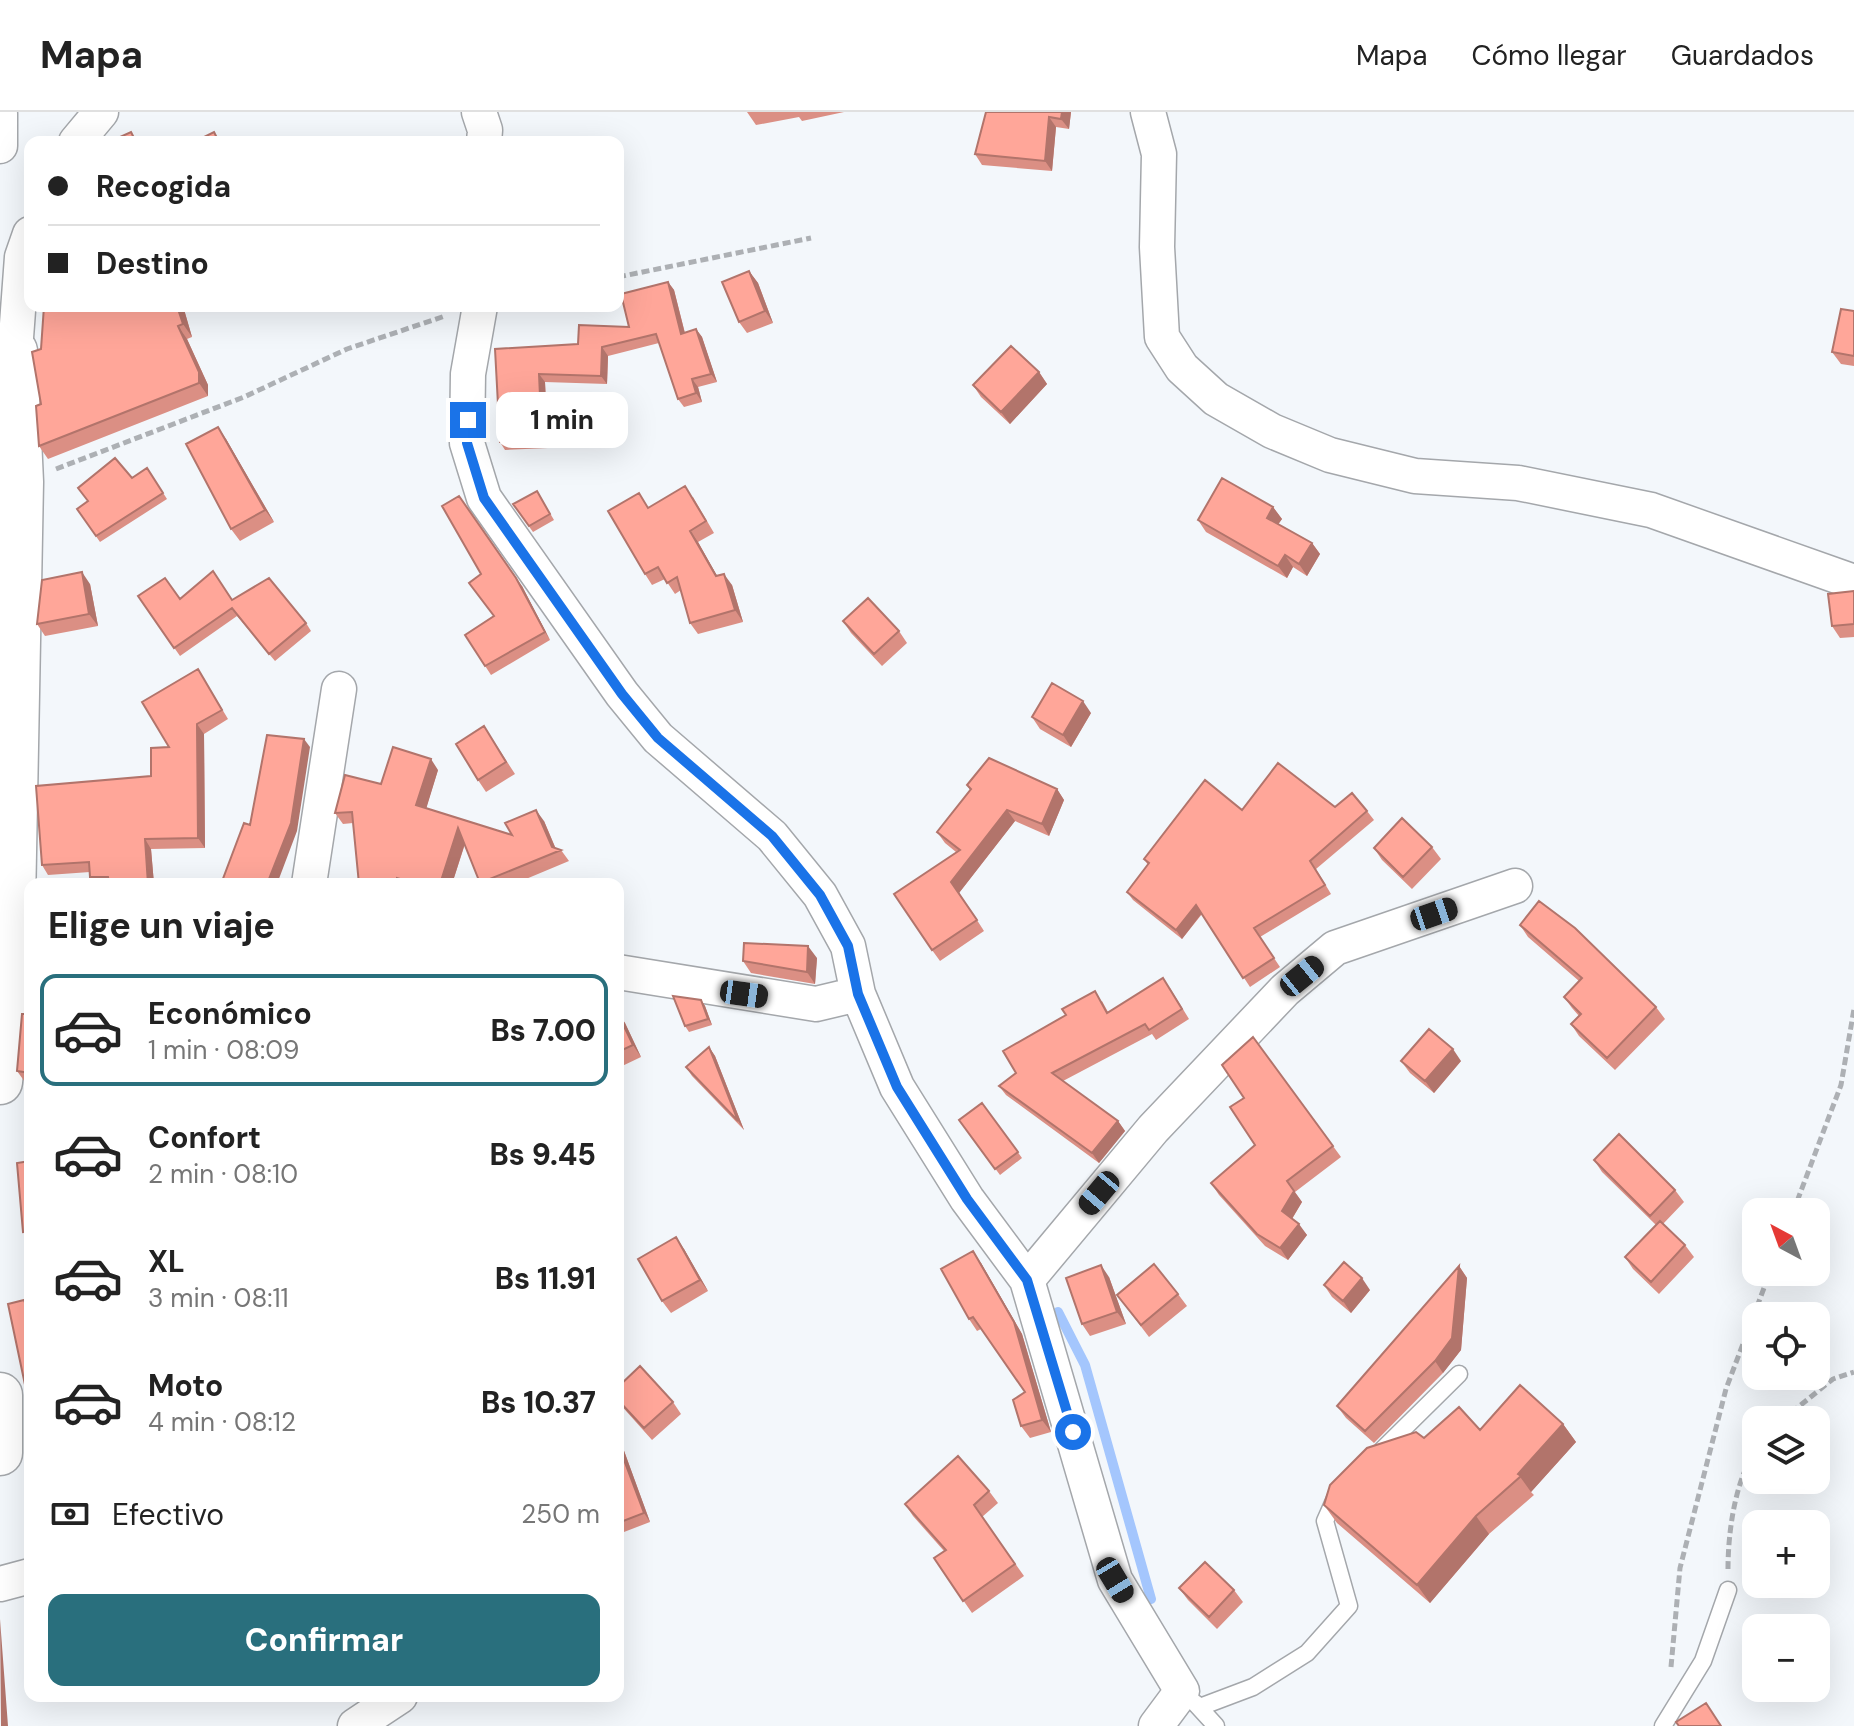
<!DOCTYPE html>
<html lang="es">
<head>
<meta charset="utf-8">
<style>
  :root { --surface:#fff; --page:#f2f2f2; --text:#222; --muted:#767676; --line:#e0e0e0; --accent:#296f7d }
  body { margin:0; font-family:"DM Sans",sans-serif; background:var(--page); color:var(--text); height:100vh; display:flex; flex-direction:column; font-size:30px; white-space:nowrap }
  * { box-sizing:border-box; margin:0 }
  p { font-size:26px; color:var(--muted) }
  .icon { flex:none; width:44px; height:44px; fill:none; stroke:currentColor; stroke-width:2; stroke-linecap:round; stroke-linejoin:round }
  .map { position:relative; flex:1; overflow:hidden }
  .sheet { position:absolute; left:24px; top:766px; width:600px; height:824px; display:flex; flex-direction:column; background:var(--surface); border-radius:16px; box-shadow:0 8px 32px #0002 }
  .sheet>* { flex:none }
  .banner { position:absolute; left:24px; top:24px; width:600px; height:176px; border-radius:16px; box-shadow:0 8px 32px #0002; display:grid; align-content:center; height:176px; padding:0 24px; background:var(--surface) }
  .needle { width:52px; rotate:319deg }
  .tools { position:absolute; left:1742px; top:1086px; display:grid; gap:16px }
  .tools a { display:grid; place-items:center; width:88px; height:88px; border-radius:16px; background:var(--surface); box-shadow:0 8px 32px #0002; font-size:40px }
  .end { position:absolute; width:36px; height:36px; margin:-18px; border:10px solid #1a73e8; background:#fff; box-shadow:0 0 0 4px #fff }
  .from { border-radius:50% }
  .bubble { position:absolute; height:56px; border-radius:16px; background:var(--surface); box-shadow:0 8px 32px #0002; font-size:26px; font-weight:800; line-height:56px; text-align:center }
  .car { position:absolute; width:24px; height:48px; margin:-24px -12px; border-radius:10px; box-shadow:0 0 6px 2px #0007; background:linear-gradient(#222 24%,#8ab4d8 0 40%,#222 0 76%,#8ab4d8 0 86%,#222 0) }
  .banner b { display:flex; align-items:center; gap:28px; height:76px; font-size:30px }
  .banner b+b { border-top:2px solid var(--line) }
  .banner i { width:20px; height:20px; background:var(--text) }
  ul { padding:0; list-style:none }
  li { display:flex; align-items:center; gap:24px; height:112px; margin:0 16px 12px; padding:0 8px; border:4px solid transparent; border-radius:16px }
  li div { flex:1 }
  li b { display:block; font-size:30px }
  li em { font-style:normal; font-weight:800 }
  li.current { border-color:var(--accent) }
  li>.icon { width:72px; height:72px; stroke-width:1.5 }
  h2 { padding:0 24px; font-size:36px; line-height:96px }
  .pay { display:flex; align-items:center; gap:20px; height:88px; padding:0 24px; font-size:30px }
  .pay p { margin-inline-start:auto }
  .cta { display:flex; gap:16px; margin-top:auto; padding:16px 24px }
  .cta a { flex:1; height:92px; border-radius:16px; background:var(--accent); color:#fff; font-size:32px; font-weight:800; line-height:92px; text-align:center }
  header { display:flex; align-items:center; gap:48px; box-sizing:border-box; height:112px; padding:0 40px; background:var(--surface); border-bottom:2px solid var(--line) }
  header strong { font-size:38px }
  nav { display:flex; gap:44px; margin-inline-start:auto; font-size:28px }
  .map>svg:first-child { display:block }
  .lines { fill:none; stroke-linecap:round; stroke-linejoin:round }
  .stream { stroke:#a4c6fd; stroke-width:10 }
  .lane-casing { stroke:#a4a7ab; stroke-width:19 }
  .street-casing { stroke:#a4a7ab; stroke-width:37 }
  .secondary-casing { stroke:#a4a7ab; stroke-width:47 }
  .path { stroke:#adb0b4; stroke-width:5; stroke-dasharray:8 4; stroke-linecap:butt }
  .lane { stroke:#fff; stroke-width:16 }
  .street { stroke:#fff; stroke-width:34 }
  .secondary { stroke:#fff; stroke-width:44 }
  .wall { fill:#db8f84 }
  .shaded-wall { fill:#b2746b }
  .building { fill:#ffa699; stroke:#b2746b; stroke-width:2 }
  .route { stroke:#1a73e8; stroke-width:10 }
</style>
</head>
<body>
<header>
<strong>Mapa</strong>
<nav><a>Mapa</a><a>Cómo llegar</a><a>Guardados</a></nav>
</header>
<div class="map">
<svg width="1854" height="1614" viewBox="0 0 1854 1614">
  <rect width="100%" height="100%" fill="#f3f7fb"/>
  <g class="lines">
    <path class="stream" d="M1058 1200 1085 1253 1151 1487"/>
    <defs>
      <path id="lane" d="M1382 1338 1459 1262
        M1195 1591 1216 1614
        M1200 1595 1253 1575 1307 1541 1349 1494 1325 1409 1337 1382
        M1663 1614 1703 1549 1728 1478"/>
      <path id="street" d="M479 0 485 18 484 30
        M1148 0 1159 42 1157 135 1162 225 1182 256 1216 287 1272 319 1330 343 1415 364 1518 371 1651 398 1854 470
        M0 2V34
        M76 30 101 0
        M480 194 468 262 467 331 484 386 622 582 658 626 772 724 820 783 848 834 858 882 897 975 967 1087 1027 1168 1115 1468 1182 1579 1156 1614
        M15 239 22 145 30 122
        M309 772 339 577
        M618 860 816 892 858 882
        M1027 1168 1153 1017 1285 878 1335 836 1515 774
        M0 1472 30 1464
        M355 1614 400 1584"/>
      <path id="secondary" d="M0 241 15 239 21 370 12 846 0 970
        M0 1283V1341"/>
    </defs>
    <use href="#lane" class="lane-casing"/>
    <use href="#street" class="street-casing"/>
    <use href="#secondary" class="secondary-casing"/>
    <path class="path" d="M618 165 811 126
      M56 357 244 285 347 237 445 204
      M1793 1100 1841 973 1854 897
      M1782 1308 1833 1267 1854 1260
      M1728 1457C1728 1420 1735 1368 1756 1338
      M1671 1555 1680 1456 1726 1277 1770 1160"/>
    <use href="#lane" class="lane"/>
    <use href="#street" class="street"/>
    <use href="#secondary" class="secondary"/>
  </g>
  <path class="wall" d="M747 0H844L802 9 799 5 756 13Z
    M986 0H1071L1069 17 1056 15 1052 59 982 53 975 42Z
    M749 159 758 171 773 211 747 221 739 210Z
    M668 170 674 178 685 221 696 217 702 225 717 270 698 275 702 290 684 295 678 287 659 231 608 244 607 272 545 270 548 336 505 338 500 330 495 237 578 232 629 215Z
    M183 194 192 225 187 227 208 273V284L48 347 39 334 41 237Z
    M1854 199V254L1841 252 1832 240Z
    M1039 260 1047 272 1010 312 981 285 973 273Z
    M226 327 274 410 240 429 231 417Z
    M147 356 167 387 100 430 77 397 132 366Z
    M537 379 554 408 533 420 513 392Z
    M693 385 714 421 698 430 717 464 732 473 743 510 698 522 690 511 681 478 675 482 665 467 652 473 645 462 649 396Z
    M1273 395 1282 407 1278 412 1312 431 1320 442 1307 464 1293 455 1287 466 1206 420 1198 408Z
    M90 472 98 514 45 524 37 512Z
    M522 474 550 528 491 563 465 523 493 504Z
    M1854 479V525L1840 526 1832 514Z
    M138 484 180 487 233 488 306 511 311 519 275 549 237 504 180 544Z
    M843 509 899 519 907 531 882 554 851 521Z
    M198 557 228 607 204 622 205 736 151 737 154 772H95L90 765V760L48 763 42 753 151 664 169 635Z
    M1091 601 1071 635 1040 617 1032 605Z
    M484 614 515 662 486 680 478 668Z
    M438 658 426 696 512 723 544 709 556 737 561 738 569 749 514 772H481L465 732 452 772H359L353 711 343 712 335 701 381 672Z
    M967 673 1057 677 1064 688 1049 724 1015 709 959 781 984 819 940 849 932 838 956 740 945 731 937 720 970 678Z
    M1335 695 1367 699 1374 708 1316 757 1331 782 1260 825 1280 855 1250 875 1202 802 1182 827 1133 788 1127 780 1148 753 1144 747 1242 698Z
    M1432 735 1441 747 1412 777 1382 748 1374 736Z
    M1520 813 1656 895 1665 907 1615 958 1579 924 1571 912 1579 904 1572 896 1564 885 1579 869 1528 825Z
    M817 846 815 872 751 861 743 849Z
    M1170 876 1189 907 1156 928 1152 922 1063 969 1118 1009 1125 1019 1099 1051 1006 983 999 974 1016 961 1102 889 1108 900Z
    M701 888 705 894 712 913 689 920 685 914Z
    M618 901 625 911 641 945 618 956Z
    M30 902V971L25 970 17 959Z
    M1253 925 1341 1045 1295 1080 1302 1090 1292 1107 1307 1123 1288 1148 1265 1134 1219 1083 1211 1071 1255 1033 1244 986Z
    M709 935 715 944 744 1018 692 964 686 955Z
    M1401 949H1461L1434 981 1410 961Z
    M982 991 1022 1046 1000 1063 959 1008Z
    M1594 1048 1675 1078 1684 1090 1663 1112 1685 1133 1694 1145 1659 1182 1633 1157 1625 1145 1656 1113 1602 1060Z
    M30 1049V1131L23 1120Z
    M684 1137 708 1179 671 1201 662 1189Z
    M981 1151 1022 1222 1051 1320 1030 1326 1021 1314 1025 1280 981 1217 977 1219 969 1207Z
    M1459 1154 1467 1166 1461 1238 1443 1261 1374 1331 1346 1306 1337 1294Z
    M1109 1165 1126 1212 1090 1224 1082 1212Z
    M1324 1173 1370 1178 1351 1201 1332 1185Z
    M1178 1182 1187 1194 1149 1225 1117 1183Z
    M618 1275 673 1290 681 1302 652 1328 618 1290Z
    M1563 1312 1576 1330 1531 1380 1534 1383 1489 1422 1430 1491 1337 1411 1324 1393 1424 1326 1480 1318Z
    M618 1330 623 1336 650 1410 624 1420 618 1411Z
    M989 1379 998 1391 982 1405 1024 1464 972 1501 934 1446 944 1439 913 1404 905 1392Z
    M1179 1476 1234 1478 1243 1490 1217 1517 1188 1488Z"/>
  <path class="shaded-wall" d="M1062 0H1071L1069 17 1061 7Z
    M1049 5 1056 15 1052 59 1045 49Z
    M749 159 758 171 773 211 765 199Z
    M668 170 674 178 687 230 681 222Z
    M177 194H183L192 225 183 212Z
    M178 214 187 227 208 273V284L199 271Z
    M696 217 702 225 717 270 711 262Z
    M602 235 608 244 607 272 601 264Z
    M1039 260 1047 272 1010 312 1001 300Z
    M539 262 545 270 548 336 542 327Z
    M692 267 698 275 702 290 696 281Z
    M218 315 226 327 274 410 265 398Z
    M459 384 522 474 550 528 545 520Z
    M1273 395 1282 407 1275 417 1267 406Z
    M690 419 698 430 724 476 716 464Z
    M1312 431 1320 442 1307 464 1299 452Z
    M1285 443 1293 455 1287 466 1278 454Z
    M82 460 90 472 98 514 89 502Z
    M724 462 732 473 743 510 735 498Z
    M1083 589 1091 601 1071 635 1063 623Z
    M197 612 204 622 205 736 198 726Z
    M304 627 310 635 297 719 277 772H267Z
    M431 647 438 658 424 704 416 693Z
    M1057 677 1064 688 1049 724 1042 712Z
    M536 698 544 709 557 740 552 735Z
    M1007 698 1015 709 959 781 984 819 951 770Z
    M458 716 466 728 452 772H440Z
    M145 727 151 737 154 772H148Z
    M1196 793 1202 801 1182 827 1176 818Z
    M808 834 817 846 815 872 807 860Z
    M701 888 705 894 712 913 708 907Z
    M618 901 625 911 641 945 633 933Z
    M709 935 715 944 744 1018 738 1009Z
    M1453 937 1461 949 1434 981 1425 969Z
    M1118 1009 1125 1019 1099 1051 1092 1041Z
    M1294 1079 1302 1090 1290 1110 1282 1099Z
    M1299 1112 1307 1123 1288 1148 1280 1136Z
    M676 1125 684 1137 708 1179 700 1168Z
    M973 1139 981 1151 1022 1222 1051 1320 1042 1308Z
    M1101 1153 1109 1165 1126 1212 1117 1200Z
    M1459 1154 1467 1166 1461 1238 1443 1261 1435 1249Z
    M1362 1166 1370 1178 1351 1201 1343 1189Z
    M1563 1312 1576 1330 1531 1380 1518 1362Z
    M618 1330 623 1336 650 1410 644 1401Z
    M1476 1404 1489 1422 1430 1491 1417 1473Z
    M0 1507 8 1614H1Z"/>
  <path class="building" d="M986 0H1062L1061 7 1049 5 1045 49 975 42Z
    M131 20 136 30H109Z
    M214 20 219 30H194Z
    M749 159 765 199 739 210 722 170Z
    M668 170 681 222 696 217 711 262 692 267 696 281 678 287 656 222 602 235 601 264 539 262 542 327 500 330 495 237 578 232 579 213 629 215 621 182Z
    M44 194H177L183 212 178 214 199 260V271L39 334 36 294 41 292 32 240 41 237Z
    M1841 197 1854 199V244L1832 240Z
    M1011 234 1039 260 1001 300 973 273Z
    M218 315 265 398 231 417 186 332Z
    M115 346 132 366 147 356 163 381 96 424 77 397 88 389 78 376Z
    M1222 366 1273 395 1267 406 1312 431 1299 452 1285 443 1278 454 1198 408Z
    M685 374 706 409 690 419 716 464 724 462 735 498 690 511 677 465 667 471 658 455 645 462 608 399 639 381 648 396Z
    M537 379 550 402 529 414 513 392Z
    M459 384 516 466 545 520 485 554 465 523 494 504 469 471 481 462 442 394Z
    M213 459 232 488 269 466 306 511 269 542 232 496 174 536 138 484 165 466 180 487Z
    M82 460 89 502 37 512 42 468Z
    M1854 479V512L1832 514 1828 482Z
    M868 486 899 519 874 542 843 509Z
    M198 557 222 598 197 612 198 726 145 727 148 772H109L108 765H90L89 750 42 753 36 674 151 664V636L169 635 142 590Z
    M1052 571 1083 589 1063 623 1032 605Z
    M484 614 506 650 478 668 456 632Z
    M267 623 304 627 291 711 267 772H221L244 711 250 713Z
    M393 635 431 647 416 693 512 723 505 711 536 698 552 735 561 738 480 771 458 716 440 772H417L397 766V772H359L352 700 335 701 345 663 381 672Z
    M989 646 1057 677 1042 712 1007 698 951 770 977 808 932 838 894 782 960 738 937 720 971 677 967 673Z
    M1278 651 1335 695 1352 681 1367 699 1310 749 1325 773 1254 816 1274 846 1243 866 1196 793 1176 818 1127 780 1149 751 1144 747 1205 668 1242 698Z
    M1402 706 1432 735 1403 765 1374 736Z
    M1539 789 1575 816 1656 895 1607 946 1571 912 1581 902 1564 885 1582 866 1520 813Z
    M744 831 808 834 807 860 743 849Z
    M1163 866 1182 897 1149 918 1145 912 1052 961 1118 1009 1092 1041 999 974 1016 961 1003 939 1066 903 1062 897 1095 879 1107 901Z
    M673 884 701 888 708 907 685 914Z
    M22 902H30V961L17 959Z
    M618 902 633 933 618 940Z
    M1429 917 1453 937 1425 969 1401 949Z
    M1253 925 1333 1034 1287 1069 1294 1079 1282 1099 1299 1112 1280 1136 1257 1122 1211 1071 1255 1033 1230 995 1244 986 1222 953Z
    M709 935 738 1009 686 955Z
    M982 991 1018 1040 995 1057 959 1008Z
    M1619 1022 1675 1078 1650 1104 1594 1048Z
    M30 1049V1119L23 1120 17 1051Z
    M1660 1109 1685 1133 1651 1170 1625 1145Z
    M676 1125 700 1168 662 1189 638 1147Z
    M973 1139 1014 1210 1042 1308 1021 1314 1013 1288 1025 1280 973 1205 969 1207 941 1157Z
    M1344 1150 1362 1166 1343 1189 1324 1173Z
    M1154 1152 1178 1182 1141 1213 1117 1183Z
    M1101 1153 1117 1200 1082 1212 1066 1166Z
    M1459 1154 1452 1226 1435 1249 1365 1319 1337 1294Z
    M24 1188 30 1205V1286L28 1287 8 1192Z
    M640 1254 673 1290 644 1316 618 1288V1275Z
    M1520 1273 1563 1312 1518 1362 1521 1364 1476 1404 1417 1473 1324 1393 1330 1373 1367 1336 1416 1320 1424 1326 1459 1295 1480 1318Z
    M618 1332 644 1401 618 1411Z
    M958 1344 989 1379 974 1393 1015 1452 963 1489 934 1446 946 1438 905 1392Z
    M1205 1450 1234 1478 1209 1505 1179 1476Z
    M1706 1591 1721 1614H1679L1676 1610Z"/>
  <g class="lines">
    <path class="route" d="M468 308 467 331 484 386 622 582 658 626 772 724 820 783 848 834 858 882 897 975 967 1087 1027 1168 1073 1320"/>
  </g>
</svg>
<div class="tools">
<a><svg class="needle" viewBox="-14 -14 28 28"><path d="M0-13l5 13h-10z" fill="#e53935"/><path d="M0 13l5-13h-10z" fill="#767676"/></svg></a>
<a><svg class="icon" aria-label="locate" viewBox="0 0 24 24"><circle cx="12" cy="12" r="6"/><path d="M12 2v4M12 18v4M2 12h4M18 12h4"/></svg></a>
<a><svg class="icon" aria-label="layers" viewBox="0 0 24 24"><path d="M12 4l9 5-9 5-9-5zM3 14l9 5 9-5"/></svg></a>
<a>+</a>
<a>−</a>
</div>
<i class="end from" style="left:1073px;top:1320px"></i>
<i class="end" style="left:468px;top:308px"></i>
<div class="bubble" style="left:496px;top:280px;width:132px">1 min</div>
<i class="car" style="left:1434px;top:802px;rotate:71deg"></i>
<i class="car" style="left:1302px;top:864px;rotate:51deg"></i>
<i class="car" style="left:744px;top:882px;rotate:98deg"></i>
<i class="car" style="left:1099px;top:1081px;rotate:220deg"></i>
<i class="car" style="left:1115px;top:1468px;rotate:149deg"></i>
<div class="banner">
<b><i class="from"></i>Recogida</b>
<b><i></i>Destino</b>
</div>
<section class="sheet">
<h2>Elige un viaje</h2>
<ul>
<li class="current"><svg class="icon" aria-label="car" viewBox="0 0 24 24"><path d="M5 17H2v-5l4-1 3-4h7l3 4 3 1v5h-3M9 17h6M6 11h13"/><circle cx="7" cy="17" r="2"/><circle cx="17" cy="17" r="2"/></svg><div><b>Económico</b><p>1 min · 08:09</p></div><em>Bs 7.00</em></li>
<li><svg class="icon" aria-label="car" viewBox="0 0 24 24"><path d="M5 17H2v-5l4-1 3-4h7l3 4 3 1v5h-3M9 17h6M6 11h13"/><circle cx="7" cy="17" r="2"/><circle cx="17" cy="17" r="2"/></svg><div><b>Confort</b><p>2 min · 08:10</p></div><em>Bs 9.45</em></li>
<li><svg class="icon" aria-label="car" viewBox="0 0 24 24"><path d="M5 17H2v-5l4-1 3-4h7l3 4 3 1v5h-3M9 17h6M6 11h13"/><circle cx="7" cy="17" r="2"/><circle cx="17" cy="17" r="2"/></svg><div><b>XL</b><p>3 min · 08:11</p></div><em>Bs 11.91</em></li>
<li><svg class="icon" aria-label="car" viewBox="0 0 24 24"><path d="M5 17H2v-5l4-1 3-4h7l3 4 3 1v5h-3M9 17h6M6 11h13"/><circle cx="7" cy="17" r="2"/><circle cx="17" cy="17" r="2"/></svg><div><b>Moto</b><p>4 min · 08:12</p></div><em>Bs 10.37</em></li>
</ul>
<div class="pay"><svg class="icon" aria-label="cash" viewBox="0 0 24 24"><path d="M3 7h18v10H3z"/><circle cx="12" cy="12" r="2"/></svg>Efectivo<p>250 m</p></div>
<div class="cta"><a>Confirmar</a></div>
</section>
</div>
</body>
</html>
